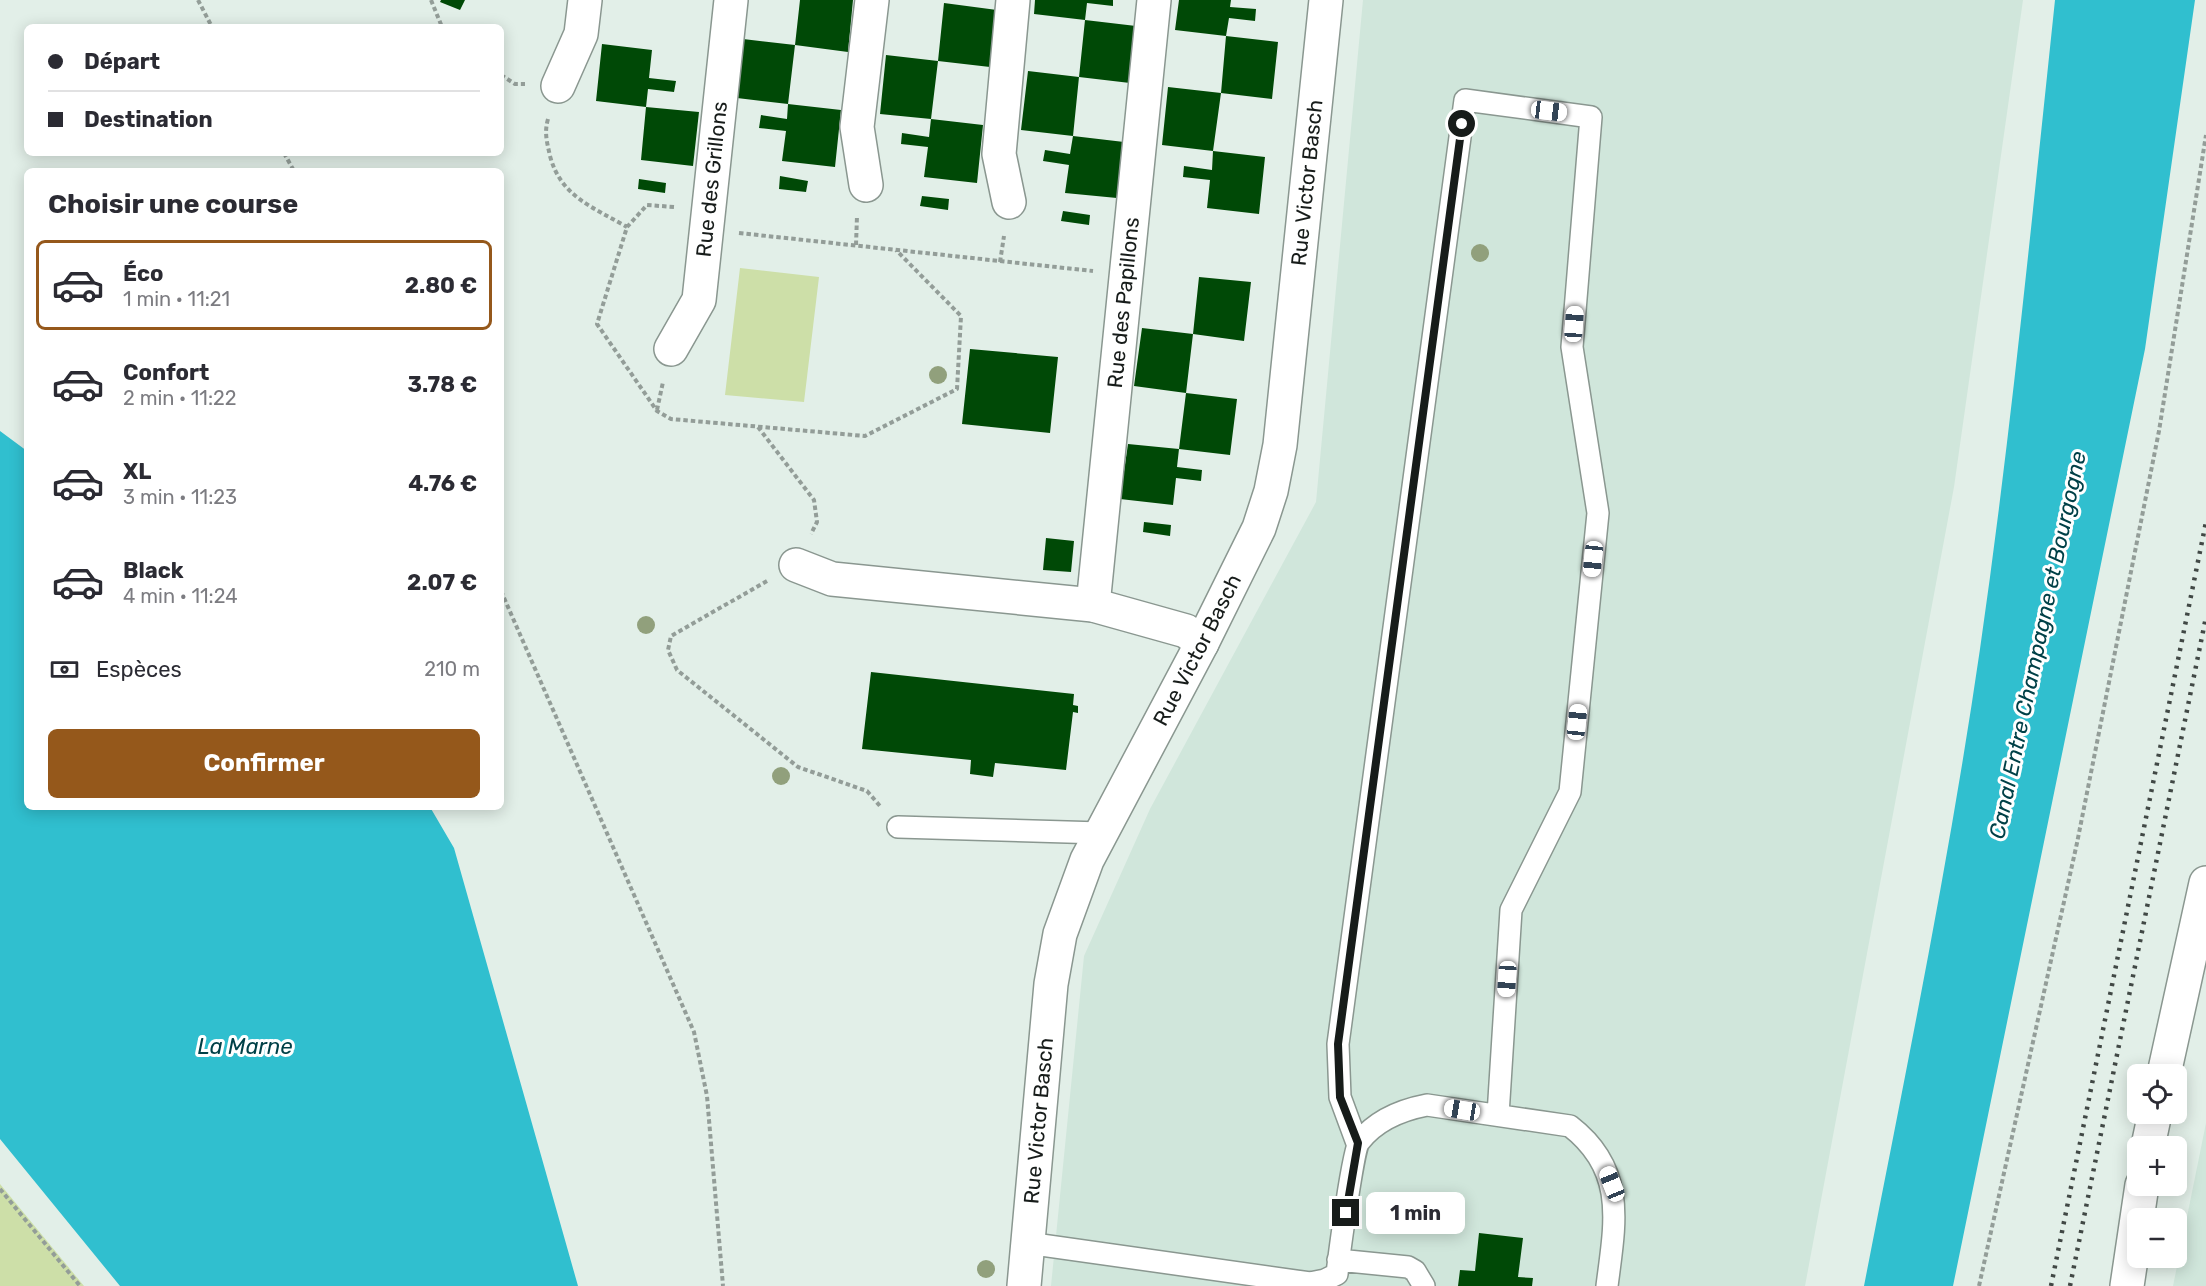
<!DOCTYPE html>
<html lang="fr">
<head>
<meta charset="utf-8">
<style>
  :root { --surface:#fff; --page:#f2f2f3; --text:#2b2b33; --muted:#7c7c81; --line:#e1e1e2; --accent:#95581b }
  body { margin:0; font-family:Rubik,sans-serif; background:var(--page); color:var(--text); height:100vh; display:flex; flex-direction:column; font-size:22px; white-space:nowrap }
  * { box-sizing:border-box; margin:0 }
  p { font-size:20px; color:var(--muted) }
  .icon { flex:none; width:33px; height:33px; fill:none; stroke:currentColor; stroke-width:2; stroke-linecap:round; stroke-linejoin:round }
  .map { position:relative; flex:1; overflow:hidden }
  .sheet { position:absolute; left:24px; top:168px; width:480px; height:642px; display:flex; flex-direction:column; background:var(--surface); border-radius:9px; box-shadow:0 3px 15px #0003 }
  .sheet>* { flex:none }
  .hud { position:absolute; left:24px; top:24px; width:480px; height:132px; border-radius:9px; box-shadow:0 3px 15px #0003; display:grid; align-content:center; height:132px; padding:0 24px; background:var(--surface) }
  .fabs { position:absolute; left:2127px; top:1064px; display:grid; gap:12px }
  .fabs a { display:grid; place-items:center; width:60px; height:60px; border-radius:9px; background:var(--surface); box-shadow:0 3px 15px #0003; font-size:30px }
  .end { position:absolute; width:27px; height:27px; margin:-14px; border:8px solid #171c1a; background:#fff; box-shadow:0 0 0 3px #fff }
  .from { border-radius:50% }
  .bubble { position:absolute; height:42px; border-radius:9px; background:var(--surface); box-shadow:0 3px 15px #0003; font-size:20px; font-weight:700; line-height:42px; text-align:center }
  .car { position:absolute; width:18px; height:36px; margin:-18px -9px; border-radius:8px; box-shadow:0 0 4px 2px #0007; background:linear-gradient(#fff 24%,#345 0 40%,#fff 0 76%,#345 0 86%,#fff 0) }
  .hud b { display:flex; align-items:center; gap:21px; height:57px; font-size:22px }
  .hud b+b { border-top:2px solid var(--line) }
  .hud i { width:15px; height:15px; background:var(--text) }
  ul { padding:0; list-style:none }
  li { display:flex; align-items:center; gap:18px; height:90px; margin:0 12px 9px; padding:0 12px; border:3px solid transparent; border-radius:9px }
  li div { flex:1 }
  li b { display:block; font-size:22px }
  li em { font-style:normal; font-weight:700 }
  li.active { border-color:var(--accent) }
  li>.icon { width:54px; height:54px; stroke-width:1.5 }
  h2 { padding:0 24px; font-size:27px; line-height:72px }
  .pay { display:flex; align-items:center; gap:15px; height:66px; padding:0 24px; font-size:22px }
  .pay p { margin-inline-start:auto }
  .button { display:flex; gap:12px; margin-top:auto; padding:12px 24px }
  .button a { flex:1; height:69px; border-radius:9px; background:var(--accent); color:#fff; font-size:24px; font-weight:700; line-height:69px; text-align:center }
  .map>svg:first-child { display:block }
  .built { fill:#d0e6db }
  .green { fill:#cddfa8 }
  .water { fill:#30bfcf }
  .building { fill:#004906 }
  .lines { fill:none; stroke-linecap:round; stroke-linejoin:round }
  .service-casing { stroke:#8a9790; stroke-width:24 }
  .minor-casing { stroke:#8a9790; stroke-width:36 }
  .tertiary-casing { stroke:#8a9790; stroke-width:36 }
  .path { stroke:#939d98; stroke-width:4; stroke-dasharray:4.5 3; stroke-linecap:butt }
  .service { stroke:#fff; stroke-width:21 }
  .minor { stroke:#fff; stroke-width:33 }
  .tertiary { stroke:#fff; stroke-width:33 }
  .rail { stroke:#414845; stroke-width:4.5; stroke-dasharray:3 6; stroke-linecap:butt }
  .tree { fill:#91a07c }
  .route { stroke:#171c1a; stroke-width:8 }
  .labels { text-anchor:middle; stroke-width:6; stroke-linejoin:round; paint-order:stroke }
  .street-label { font-size:21px; fill:#171c1a; stroke:#fff }
  .water-label { font-size:22px; font-style:italic; fill:#004047; stroke:#fff }
</style>
</head>
<body>
<div class="map">
<svg width="2206" height="1286" viewBox="0 0 2206 1286">
  <rect width="100%" height="100%" fill="#e2efe8"/>
  <path class="built" d="M1363 0H2023L1954 487 1805 1286H1051L1084 956 1150 809 1316 502Z
    M2206 1123V1286H2173Z"/>
  <path class="green" d="M740 268 819 277 804 402 725 395Z
    M0 1184 84 1286H0Z"/>
  <path class="water" d="M2055 0H2195L2145 349 1953 1286H1864C1905 1075 1949 863 1980 649 2011 434 2032 217 2055 0Z
    M0 431 27 451V807H430L454 848 578 1286H120L0 1139Z"/>
  <path class="building" d="M441 0H465L460 10 440 2Z
    M800 0H853L848 52 795 45 788 104 737 98 743 39 795 45Z
    M1035 0H1113V6L1087 3 1085 20 1136 26 1130 83 1079 77 1085 20 1034 14Z
    M1179 0H1231L1230 7 1256 9 1255 21 1229 18 1226 36 1175 30Z
    M944 3 997 10 990 67 938 61Z
    M1226 36 1278 42 1272 99 1221 93 1213 151 1162 145 1168 87 1221 93Z
    M602 44 652 50 649 78 676 81 674 92 648 89 646 107 596 101Z
    M886 55 938 61 931 119 880 114Z
    M1028 71 1079 77 1073 136 1124 142 1117 198 1065 193 1069 165 1043 161 1045 150 1070 154 1073 136 1021 130Z
    M788 104 841 110 835 167 782 161 786 131 759 128 761 115 787 119Z
    M646 107 699 112 693 166 641 160Z
    M931 119 983 125 977 183 924 177 928 147 901 144 902 133 929 137Z
    M1213 151 1265 157 1259 214 1207 208 1210 180 1183 177 1184 166 1212 170Z
    M780 176 808 181 806 192 779 189Z
    M639 179 666 183 665 193 638 189Z
    M922 196 949 199 948 210 920 206Z
    M1063 211 1090 215 1089 225 1061 221Z
    M1199 277 1251 282 1244 341 1193 334Z
    M1142 328 1193 334 1186 393 1134 386Z
    M970 349 1058 357 1050 433 962 424Z
    M1186 393 1237 399 1230 455 1179 449Z
    M1128 444 1179 449 1177 467 1202 470 1201 481 1176 478 1173 505 1120 499Z
    M1144 522 1171 525 1170 536 1143 532Z
    M1046 538 1074 541 1071 572 1043 570Z
    M871 672 1074 694 1073 705 1078 706V713L1073 712 1066 770 995 763 993 777 970 774 971 760 862 749Z
    M1479 1233 1523 1238 1518 1277 1533 1278 1532 1286H1458L1460 1270 1475 1271Z"/>
  <g class="lines">
    <defs>
      <path id="service" d="M898 827 1101 833
        M1357 1143 1340 1097 1338 1044 1465 100 1591 117 1572 347 1598 513 1570 792 1511 910 1498 1115
        M1027 1243 1310 1283 1325 1280 1337 1274C1339 1256 1353 1150 1359 1142 1376 1120 1401 1110 1427 1105L1570 1126C1627 1170 1615 1223 1607 1286
        M1338 1260 1408 1267 1415 1271 1424 1286"/>
      <g id="minor">
        <path d="M558 86 581 34 585 0"/>
        <path d="M866 185 857 127 872 0"/>
        <path d="M1009 202 999 154 1013 0"/>
        <path id="s1" d="M671 349 699 300 731 0"/>
        <path d="M796 565 832 579 1093 605 1186 631 1202 643"/>
        <path id="s2" d="M1093 605 1154 0"/>
        <path id="s3" d="M1024 1286 1051 984 1060 934 1087 860 1202 643 1259 528 1271 491 1280 445 1326 0"/>
      </g>
      <path id="tertiary" d="M2164 1074 2206 883
        M2148 1146 2155 1113
        M2127 1286 2142 1185"/>
    </defs>
    <use href="#service" class="service-casing"/>
    <use href="#minor" class="minor-casing"/>
    <use href="#tertiary" class="tertiary-casing"/>
    <path class="path" d="M198 0 212 27
      M431 0 442 27
      M501 75 515 84H525
      M548 119C544 133 547 142 550 156 561 197 593 207 627 227
      M284 153 294 171
      M674 207 647 205 627 227 597 324 657 411 671 419 865 436 957 389 961 316 896 250
      M739 233 1093 271
      M856 245 857 216
      M1000 262 1004 236
      M657 410 663 382
      M758 427 814 500 817 522 811 534
      M767 581 671 636 668 650 677 670 798 767 867 791 880 806
      M501 591 694 1032 707 1096 723 1286
      M0 1189 80 1286
      M1979 1286 2077 843 2159 431 2206 135"/>
    <use href="#service" class="service"/>
    <use href="#minor" class="minor"/>
    <use href="#tertiary" class="tertiary"/>
    <path class="rail" d="M2051 1286 2206 522
      M2070 1286 2206 617"/>
  </g>
  <g class="tree">
    <circle cx="1480" cy="253" r="9"/>
    <circle cx="938" cy="375" r="9"/>
    <circle cx="646" cy="625" r="9"/>
    <circle cx="781" cy="776" r="9"/>
    <circle cx="986" cy="1269" r="9"/>
  </g>
  <g class="lines">
    <path class="route" d="M1346 1213 1358 1143 1340 1097 1338 1044 1462 124"/>
  </g>
  <g class="labels">
    <g class="street-label">
      <text dy="7" stroke="none"><textPath href="#s1" startOffset="178">Rue des Grillons</textPath></text>
      <text dy="7" stroke="none"><textPath href="#s3" startOffset="1156">Rue Victor Basch</textPath></text>
      <text dy="7" stroke="none"><textPath href="#s2" startOffset="304">Rue des Papillons</textPath></text>
      <text dy="7" stroke="none"><textPath href="#s3" startOffset="670">Rue Victor Basch</textPath></text>
      <text dy="7" stroke="none"><textPath href="#s3" startOffset="166">Rue Victor Basch</textPath></text>
    </g>
    <g class="water-label">
      <text transform="translate(2037 645) rotate(-78)" y="8">Canal Entre Champagne et Bourgogne</text>
      <text x="245" y="1054">La Marne</text>
    </g>
  </g>
</svg>
<div class="fabs">
<a><svg class="icon" aria-label="locate" viewBox="0 0 24 24"><circle cx="12" cy="12" r="6"/><path d="M12 2v4M12 18v4M2 12h4M18 12h4"/></svg></a>
<a>+</a>
<a>−</a>
</div>
<i class="end from" style="left:1462px;top:124px"></i>
<i class="end" style="left:1346px;top:1213px"></i>
<div class="bubble" style="left:1366px;top:1192px;width:99px">1 min</div>
<i class="car" style="left:1549px;top:111px;rotate:97deg"></i>
<i class="car" style="left:1574px;top:324px;rotate:4deg"></i>
<i class="car" style="left:1593px;top:559px;rotate:186deg"></i>
<i class="car" style="left:1577px;top:722px;rotate:6deg"></i>
<i class="car" style="left:1507px;top:979px;rotate:184deg"></i>
<i class="car" style="left:1462px;top:1110px;rotate:279deg"></i>
<i class="car" style="left:1612px;top:1184px;rotate:338deg"></i>
<div class="hud">
<b><i class="from"></i>Départ</b>
<b><i></i>Destination</b>
</div>
<section class="sheet">
<h2>Choisir une course</h2>
<ul>
<li class="active"><svg class="icon" aria-label="car" viewBox="0 0 24 24"><path d="M5 17H2v-5l4-1 3-4h7l3 4 3 1v5h-3M9 17h6M6 11h13"/><circle cx="7" cy="17" r="2"/><circle cx="17" cy="17" r="2"/></svg><div><b>Éco</b><p>1 min · 11:21</p></div><em>2.80 €</em></li>
<li><svg class="icon" aria-label="car" viewBox="0 0 24 24"><path d="M5 17H2v-5l4-1 3-4h7l3 4 3 1v5h-3M9 17h6M6 11h13"/><circle cx="7" cy="17" r="2"/><circle cx="17" cy="17" r="2"/></svg><div><b>Confort</b><p>2 min · 11:22</p></div><em>3.78 €</em></li>
<li><svg class="icon" aria-label="car" viewBox="0 0 24 24"><path d="M5 17H2v-5l4-1 3-4h7l3 4 3 1v5h-3M9 17h6M6 11h13"/><circle cx="7" cy="17" r="2"/><circle cx="17" cy="17" r="2"/></svg><div><b>XL</b><p>3 min · 11:23</p></div><em>4.76 €</em></li>
<li><svg class="icon" aria-label="car" viewBox="0 0 24 24"><path d="M5 17H2v-5l4-1 3-4h7l3 4 3 1v5h-3M9 17h6M6 11h13"/><circle cx="7" cy="17" r="2"/><circle cx="17" cy="17" r="2"/></svg><div><b>Black</b><p>4 min · 11:24</p></div><em>2.07 €</em></li>
</ul>
<div class="pay"><svg class="icon" aria-label="cash" viewBox="0 0 24 24"><path d="M3 7h18v10H3z"/><circle cx="12" cy="12" r="2"/></svg>Espèces<p>210 m</p></div>
<div class="button"><a>Confirmer</a></div>
</section>
</div>
</body>
</html>
